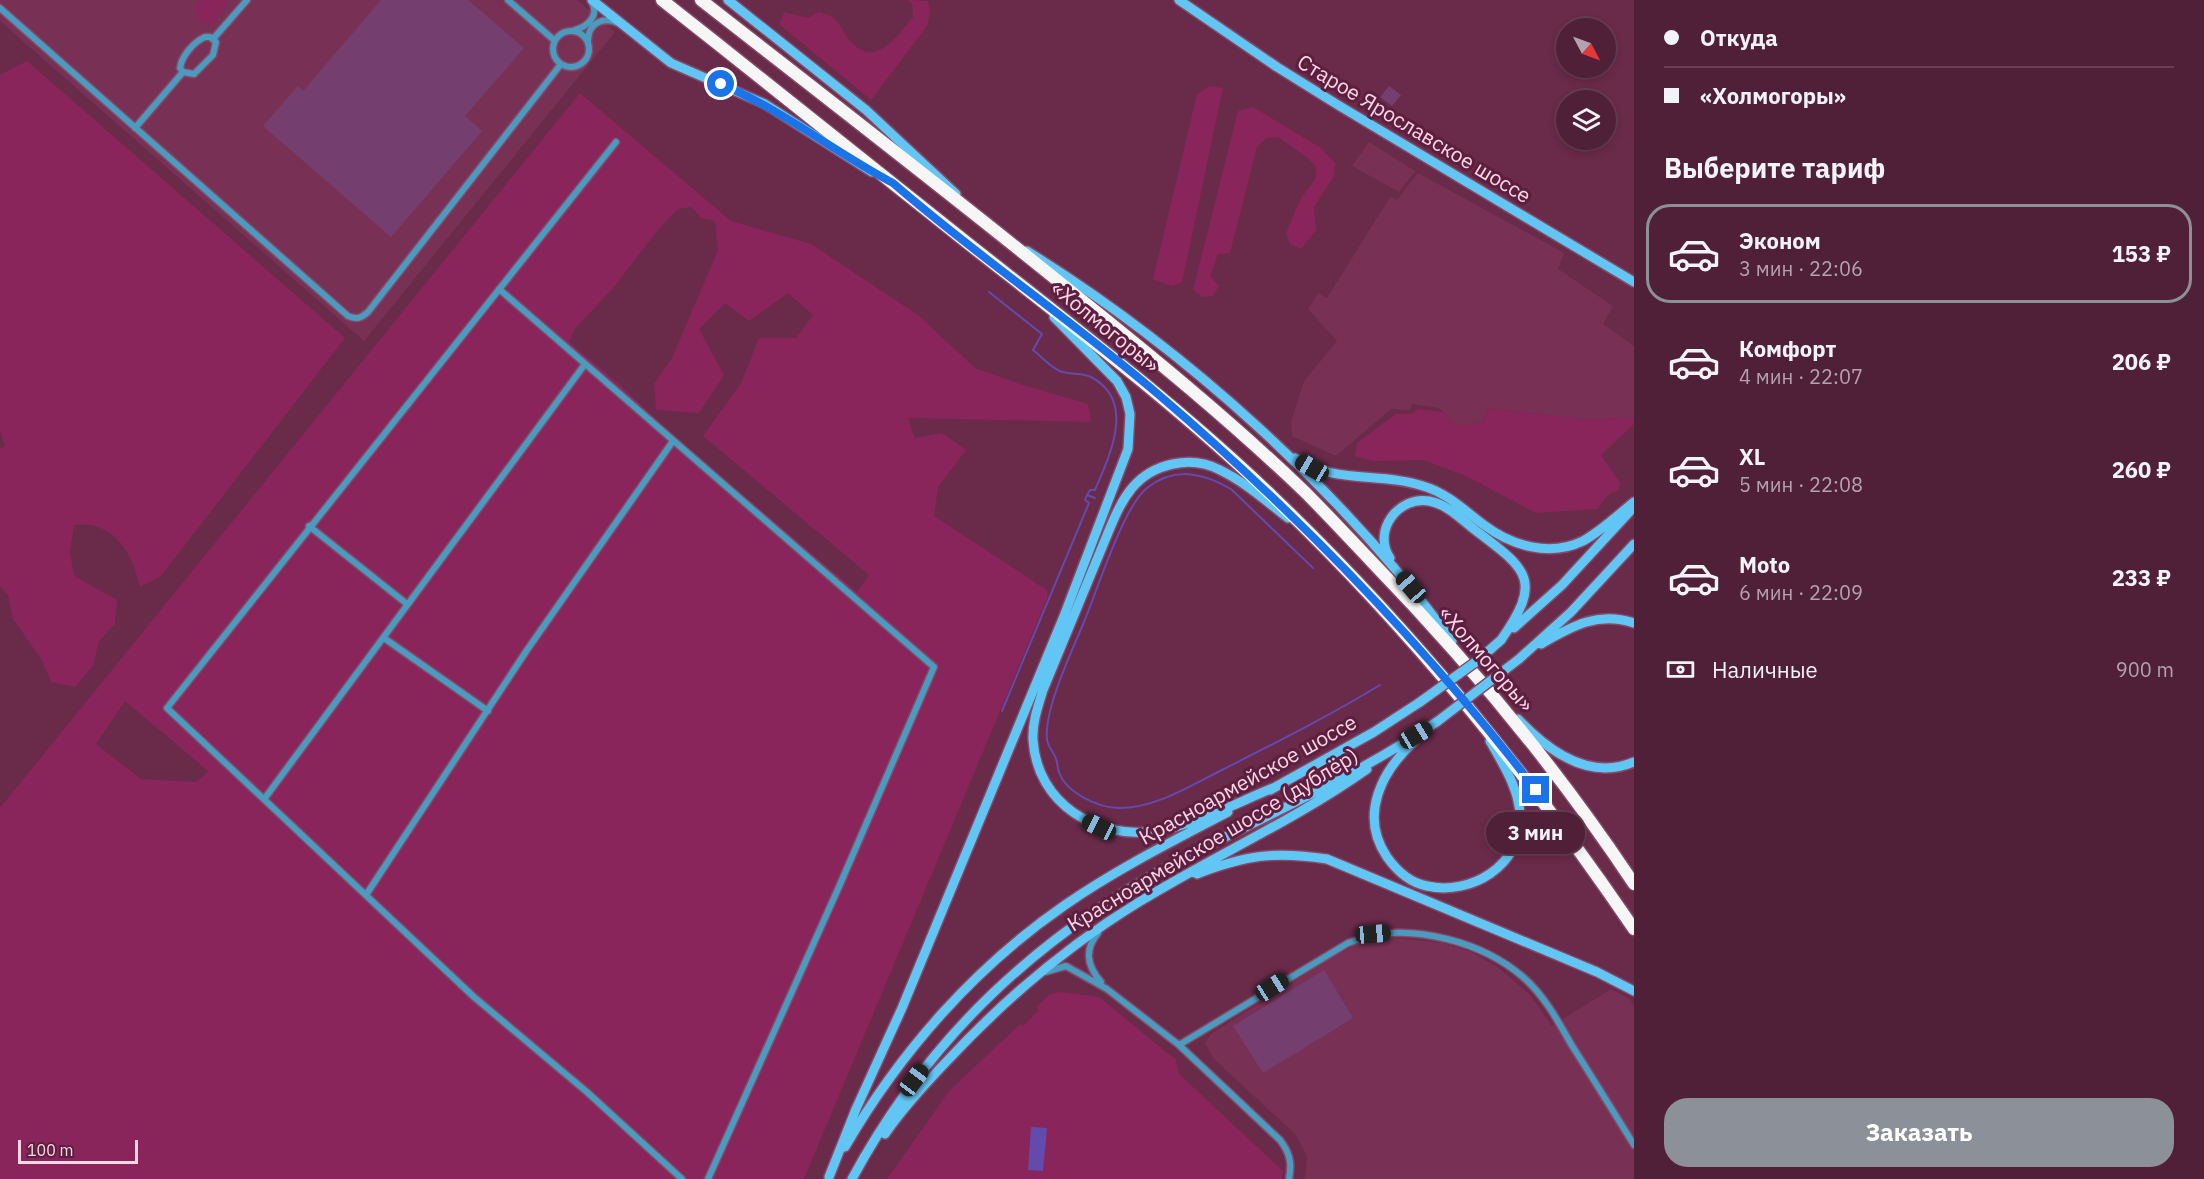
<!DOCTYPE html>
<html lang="ru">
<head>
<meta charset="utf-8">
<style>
  :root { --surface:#502038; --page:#5a2d43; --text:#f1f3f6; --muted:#b4a3ae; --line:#673e53; --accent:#8c9099 }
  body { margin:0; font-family:"IBM Plex Sans",sans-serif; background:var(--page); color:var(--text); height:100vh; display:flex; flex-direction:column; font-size:22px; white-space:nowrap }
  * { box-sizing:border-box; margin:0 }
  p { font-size:20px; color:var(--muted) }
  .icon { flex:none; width:33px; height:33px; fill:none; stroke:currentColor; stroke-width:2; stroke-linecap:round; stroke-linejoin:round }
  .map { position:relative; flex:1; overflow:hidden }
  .sheet { display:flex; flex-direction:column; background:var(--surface); width:570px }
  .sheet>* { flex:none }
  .top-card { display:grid; align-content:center; height:132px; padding:0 30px; background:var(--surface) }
  .needle { width:39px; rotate:131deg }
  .buttons { position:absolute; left:1556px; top:18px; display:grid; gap:12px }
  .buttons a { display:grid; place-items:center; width:60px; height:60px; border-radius:50%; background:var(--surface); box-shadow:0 3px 9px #0003,0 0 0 2px var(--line); font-size:30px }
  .scale { position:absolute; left:18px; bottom:15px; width:120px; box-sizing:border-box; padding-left:6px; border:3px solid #fdd6e6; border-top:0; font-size:16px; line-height:21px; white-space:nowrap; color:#fdd6e6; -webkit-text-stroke:4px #5d1f40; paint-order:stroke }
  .end { position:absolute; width:27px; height:27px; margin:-14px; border:8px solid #1a73e8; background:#fff; box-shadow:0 0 0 3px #fff }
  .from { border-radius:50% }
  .bubble { position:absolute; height:42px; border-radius:21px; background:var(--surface); box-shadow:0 3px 9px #0003,0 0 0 2px var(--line); font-size:20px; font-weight:700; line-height:42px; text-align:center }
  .car { position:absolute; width:18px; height:36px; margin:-18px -9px; border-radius:8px; box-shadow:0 0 4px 2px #0007; background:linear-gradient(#222 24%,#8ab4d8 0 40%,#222 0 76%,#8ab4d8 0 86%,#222 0) }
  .top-card b { display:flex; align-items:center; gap:21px; height:57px; font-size:22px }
  .top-card b+b { border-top:2px solid var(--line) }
  .top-card i { width:15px; height:15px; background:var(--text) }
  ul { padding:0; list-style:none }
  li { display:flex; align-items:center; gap:18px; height:99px; margin:0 12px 9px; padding:0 18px; border:3px solid transparent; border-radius:24px }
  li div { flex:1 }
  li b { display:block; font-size:22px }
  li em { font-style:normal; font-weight:700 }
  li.current { border-color:var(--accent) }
  li>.icon { width:54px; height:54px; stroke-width:1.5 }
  h2 { padding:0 30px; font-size:27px; line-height:72px }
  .pay { display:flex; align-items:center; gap:15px; height:66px; padding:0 30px; font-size:22px }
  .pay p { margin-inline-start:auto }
  .action { display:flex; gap:12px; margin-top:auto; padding:12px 30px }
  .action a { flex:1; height:69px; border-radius:24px; background:var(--accent); color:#fff; font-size:24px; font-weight:700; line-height:69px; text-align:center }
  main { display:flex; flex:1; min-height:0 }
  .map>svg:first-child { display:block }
  .built { fill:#783155 }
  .green { fill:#89255b; fill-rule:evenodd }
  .water { fill:#634aad }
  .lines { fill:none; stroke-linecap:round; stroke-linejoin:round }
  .stream { stroke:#634aad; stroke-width:2 }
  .building { fill:#743f6e }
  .street-casing { stroke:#844966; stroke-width:9 }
  .secondary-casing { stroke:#844966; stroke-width:12 }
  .highway-casing { stroke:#844966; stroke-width:15 }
  .street { stroke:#4b9abf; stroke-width:6 }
  .secondary { stroke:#62c6f5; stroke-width:9 }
  .highway { stroke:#f6f6f6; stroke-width:12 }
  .secondary-bridge-casing { stroke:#844966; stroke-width:12; stroke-linecap:butt }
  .secondary-bridge { stroke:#62c6f5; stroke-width:9 }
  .route { stroke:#1a73e8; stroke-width:8 }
  .labels { text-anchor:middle; stroke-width:6; stroke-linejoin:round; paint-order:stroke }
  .street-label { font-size:21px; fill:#fdd6e6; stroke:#5d1f40 }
</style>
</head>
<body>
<main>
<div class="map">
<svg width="1634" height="1179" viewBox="0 0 1634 1179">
  <rect width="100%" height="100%" fill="#6a2a4a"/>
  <path class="built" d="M0 0H577L615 32 364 341 0 21Z
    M1369 142 1415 171 1399 192 1352 166Z
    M1418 173 1564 253 1558 269 1613 306 1603 324 1634 346V417L1590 420 1488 408 1483 422 1470 425H1456L1439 408 1412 404 1410 410 1391 409 1336 456 1292 436 1291 422 1304 381 1337 341 1308 309 1318 293 1327 298 1390 197 1397 200Z
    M1387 937 1443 943 1471 952 1499 968 1530 995 1552 1026 1611 989 1630 999 1634 1006V1179H1305L1307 1156 1295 1134 1213 1058 1205 1043 1211 1034 1329 959 1358 944Z"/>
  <path class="green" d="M201 0H227V3L214 23 210 25 198 20 194 8Z
    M908 0 928 1 930 13 927 26 871 100 779 24 784 12 808 18 818 12C839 17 837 22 848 38 873 71 896 38 913 17L912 4Z
    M27 61 345 338 161 576 140 587C134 563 124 536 98 527 91 524 81 525 74 525L70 552 74 576 117 600 115 624 99 641 93 666 75 687 51 682 42 660 13 619 8 595 0 586V448L5 447 0 430V75Z
    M1210 86 1223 88 1182 282 1171 286 1153 279 1197 94Z
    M580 93 731 221 811 244 918 315 975 368 1020 384 1088 404 1091 422 908 418 915 438 942 433 966 450 938 487 934 516 1047 590V599L804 1179H0V808ZM692 207 701 218 715 221 718 250 672 358 654 384 656 410 699 413 724 375 699 329 725 303 749 321 788 293 813 315 796 338H759L741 383 703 436 869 575 857 592 679 441 617 382 569 342 575 329 614 287 657 231 678 209ZM125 701 208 771 197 782 141 779 96 744Z
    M1253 107 1321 148 1335 163 1334 176 1314 207 1316 230 1301 249 1290 244 1286 233 1301 198 1316 178V167L1308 158 1278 137 1266 138 1257 147 1230 253 1218 254 1210 276 1219 286 1213 296 1202 297 1193 290 1238 111Z
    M1488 408 1590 420 1634 417V424L1601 455 1620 483 1618 491C1608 492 1603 501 1597 509L1536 513 1464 475 1423 460 1373 461 1355 456 1357 443 1396 414H1411L1418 409 1443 412 1456 425H1470L1483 422Z
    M1060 992 1099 997 1176 1060 1179 1074 1283 1171 1282 1179H887L949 1091 1020 1024 1023 1026 1039 1010 1036 1007 1050 994Z"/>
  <path class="water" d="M1031 1127 1047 1128 1043 1171 1028 1170Z"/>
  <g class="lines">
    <path class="stream" d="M989 292 1042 334 1033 350C1042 357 1053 370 1063 372 1073 375 1081 372 1091 377 1137 401 1109 457 1095 490H1090L1087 495
      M1087 495 1095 498
      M1313 568 1231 489C1203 473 1175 466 1147 488 1123 507 1097 591 1084 622 1072 651 1044 709 1047 739 1047 746 1054 752 1056 759 1058 763 1057 768 1059 772 1066 793 1099 808 1119 808 1156 808 1192 785 1224 769 1277 742 1329 716 1380 685
      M1002 711 1089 503 1085 500 1087 495"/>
  </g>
  <path class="building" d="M381 0H468L524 48 465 116 482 131 391 237 263 126 298 86 303 91Z
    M1389 86 1401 95 1392 106 1380 97Z
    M1324 970 1353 1018 1263 1073 1233 1026Z"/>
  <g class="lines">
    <defs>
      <path id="street" d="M508 0 554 40
        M0 8 348 316C357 320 361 318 368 312L561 64
        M575 30C589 26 600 14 591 1
        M553 49a18 18 0 1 1 36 0a18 18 0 1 1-36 0Z
        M205 37H210L216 42 213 55 194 74 183 72 180 68C182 55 194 42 205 37Z
        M213 39 247 0
        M588 41C588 24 602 16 618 23
        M135 128 183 72
        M616 142 167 708 474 997 587 1092 682 1179
        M499 289 934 667 838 889 708 1179
        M309 526 407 604
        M384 638 488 711
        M265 798 585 364
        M366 895 527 650 673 441
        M1098 933C1084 950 1087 966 1101 982
        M1045 972 1066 966 1107 989 1179 1045 1280 1140C1290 1153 1292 1163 1289 1179
        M1179 1045 1348 943C1384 930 1410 930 1447 939 1475 946 1501 958 1523 977 1544 995 1558 1021 1571 1044 1592 1077 1613 1111 1634 1145"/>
      <path id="secondary" d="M592 0 671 63 765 104 872 172
        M728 0 866 110 956 194
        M1179 0 1277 67 1338 105 1634 282
        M1027 251C1186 350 1341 490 1452 641
        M1295 458C1334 484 1380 472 1423 486 1447 493 1464 510 1484 525 1512 546 1550 557 1583 541 1601 531 1618 515 1634 502
        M1390 558C1372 531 1398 496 1429 501 1447 504 1462 520 1475 530 1528 570 1543 580 1501 640
        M1514 628 1562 585 1633 508
        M1541 644C1572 626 1598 611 1634 623
        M1519 659 1571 612 1634 544
        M1518 719C1547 750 1589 781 1634 762
        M1415 741C1381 771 1359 816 1387 857 1397 871 1411 883 1427 886 1471 896 1522 865 1520 817 1520 790 1503 764 1490 741
        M1273 788C1236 803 1196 825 1157 831 1097 840 1037 804 1033 740 1032 723 1038 706 1043 690L1110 528C1116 514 1122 500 1132 488 1153 463 1191 455 1220 470 1245 482 1266 501 1288 518
        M1270 790 1374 732 1420 702
        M1197 874C1246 855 1275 851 1327 859L1597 972 1634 991
        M885 1134C903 1108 925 1084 947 1061 1004 1000 1067 946 1139 902 1214 856 1295 820 1367 769
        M845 1147C900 1052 975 967 1065 905 1117 869 1173 841 1228 812
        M829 1177 856 1109 902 1008 1064 616 1128 449 1130 414 1126 397 1117 381 1054 317
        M852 1179C928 1038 1037 936 1178 861 1265 816 1357 776 1438 721"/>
      <path id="highway" d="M662 0C765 81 867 163 970 245 1073 326 1178 406 1273 497 1411 629 1526 771 1634 929
        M701 0C824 96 947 191 1068 289 1149 354 1230 420 1305 492 1328 515 1350 539 1372 562 1469 662 1557 768 1634 884"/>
    </defs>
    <use href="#street" class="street-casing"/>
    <use href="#secondary" class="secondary-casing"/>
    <use href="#highway" class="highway-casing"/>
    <use href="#street" class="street"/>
    <use href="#secondary" class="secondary"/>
    <use href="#highway" class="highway"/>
    <defs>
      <path id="secondary-bridge" d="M1420 702 1477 661 1501 640
        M1438 721 1519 659"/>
    </defs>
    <use href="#secondary-bridge" class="secondary-bridge-casing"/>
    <use href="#secondary-bridge" class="secondary-bridge"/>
  </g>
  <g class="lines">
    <path class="route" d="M721 84C782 110 835 152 893 183 978 257 1073 321 1159 395 1298 514 1425 645 1536 790"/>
  </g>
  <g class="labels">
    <g class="street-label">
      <text transform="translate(1414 129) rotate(31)" y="7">Старое Ярославское шоссе</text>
      <text transform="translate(1105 327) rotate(39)" y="7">«Холмогоры»</text>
      <text transform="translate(1486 659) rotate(49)" y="7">«Холмогоры»</text>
      <text transform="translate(1248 780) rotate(-29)" y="7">Красноармейское шоссе</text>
      <text transform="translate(1213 840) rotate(-31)" y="7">Красноармейское шоссе (дублёр)</text>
    </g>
  </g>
</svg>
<div class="buttons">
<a><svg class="needle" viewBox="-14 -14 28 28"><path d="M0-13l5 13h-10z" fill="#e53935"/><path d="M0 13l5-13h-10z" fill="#b4a3ae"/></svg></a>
<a><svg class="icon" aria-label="layers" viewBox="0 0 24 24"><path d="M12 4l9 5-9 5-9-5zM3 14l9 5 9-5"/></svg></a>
</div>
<div class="scale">100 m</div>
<i class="end from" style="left:721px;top:84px"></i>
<i class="end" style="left:1536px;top:790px"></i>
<div class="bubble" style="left:1486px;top:812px;width:99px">3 мин</div>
<i class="car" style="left:1312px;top:468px;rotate:300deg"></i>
<i class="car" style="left:1411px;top:587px;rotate:319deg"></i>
<i class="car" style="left:1416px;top:735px;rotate:59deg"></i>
<i class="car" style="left:1099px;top:827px;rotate:296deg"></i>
<i class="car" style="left:1373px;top:934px;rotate:85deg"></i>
<i class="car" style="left:1272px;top:987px;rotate:58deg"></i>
<i class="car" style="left:914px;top:1080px;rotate:37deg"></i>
</div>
<section class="sheet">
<div class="top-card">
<b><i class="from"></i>Откуда</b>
<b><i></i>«Холмогоры»</b>
</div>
<h2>Выберите тариф</h2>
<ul>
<li class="current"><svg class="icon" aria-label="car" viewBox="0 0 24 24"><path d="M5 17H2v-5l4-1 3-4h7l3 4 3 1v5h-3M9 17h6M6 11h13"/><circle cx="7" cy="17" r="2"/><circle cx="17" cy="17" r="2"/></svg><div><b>Эконом</b><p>3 мин · 22:06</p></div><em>153 ₽</em></li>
<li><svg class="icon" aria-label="car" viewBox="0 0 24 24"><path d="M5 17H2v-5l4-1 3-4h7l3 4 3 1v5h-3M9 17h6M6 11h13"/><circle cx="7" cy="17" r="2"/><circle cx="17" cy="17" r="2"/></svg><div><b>Комфорт</b><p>4 мин · 22:07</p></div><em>206 ₽</em></li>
<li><svg class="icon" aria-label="car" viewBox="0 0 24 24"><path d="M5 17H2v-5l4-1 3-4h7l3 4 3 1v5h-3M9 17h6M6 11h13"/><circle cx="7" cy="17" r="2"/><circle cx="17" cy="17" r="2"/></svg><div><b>XL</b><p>5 мин · 22:08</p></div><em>260 ₽</em></li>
<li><svg class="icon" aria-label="car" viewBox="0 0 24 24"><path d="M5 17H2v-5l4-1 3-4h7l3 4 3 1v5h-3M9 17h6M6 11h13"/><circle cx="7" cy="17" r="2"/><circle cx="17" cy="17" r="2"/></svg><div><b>Moto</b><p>6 мин · 22:09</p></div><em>233 ₽</em></li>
</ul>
<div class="pay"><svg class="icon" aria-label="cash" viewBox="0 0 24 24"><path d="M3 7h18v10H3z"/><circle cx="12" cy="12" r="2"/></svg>Наличные<p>900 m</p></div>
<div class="action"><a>Заказать</a></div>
</section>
</main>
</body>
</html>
